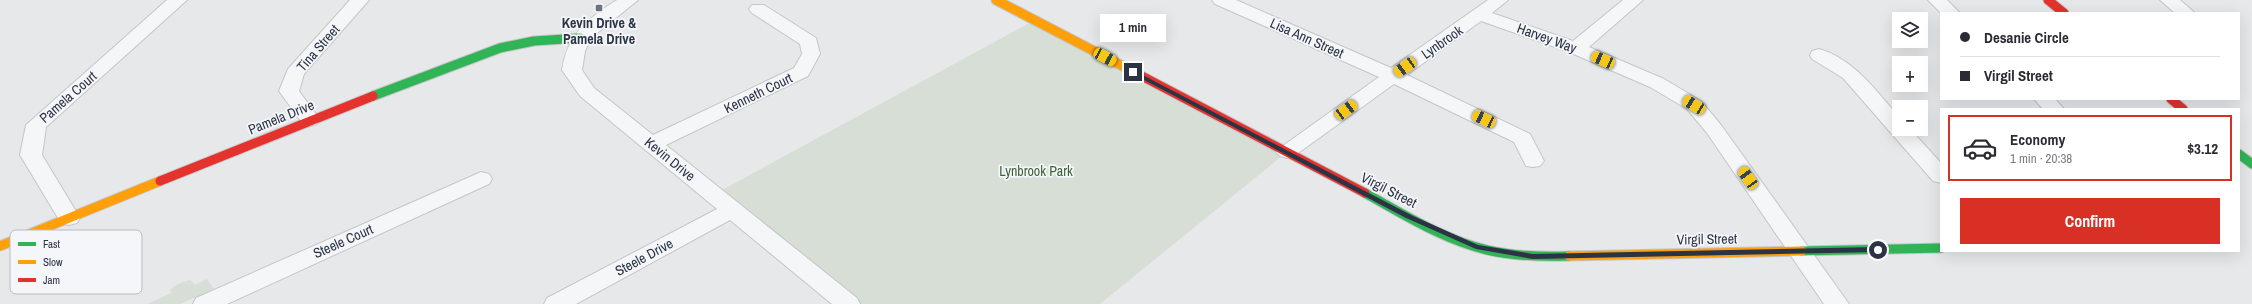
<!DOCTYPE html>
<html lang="en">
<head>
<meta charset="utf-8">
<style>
  :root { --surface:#fff; --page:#f2f2f3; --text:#2b2b33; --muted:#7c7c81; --line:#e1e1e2; --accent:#d93025 }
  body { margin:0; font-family:"Archivo Narrow",sans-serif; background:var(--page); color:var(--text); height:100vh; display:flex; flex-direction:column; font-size:15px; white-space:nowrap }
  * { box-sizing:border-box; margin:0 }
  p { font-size:13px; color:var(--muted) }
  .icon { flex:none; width:22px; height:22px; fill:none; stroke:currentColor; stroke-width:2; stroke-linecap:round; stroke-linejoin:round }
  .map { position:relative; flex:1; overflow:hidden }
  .details { position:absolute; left:1940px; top:108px; width:300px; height:144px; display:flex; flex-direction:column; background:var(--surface); border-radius:0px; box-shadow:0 4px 16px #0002 }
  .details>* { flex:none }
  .top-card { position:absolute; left:1940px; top:12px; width:300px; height:88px; border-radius:0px; box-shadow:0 4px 16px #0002; display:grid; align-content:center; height:88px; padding:0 20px; background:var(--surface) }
  .controls { position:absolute; left:1892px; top:12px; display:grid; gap:8px }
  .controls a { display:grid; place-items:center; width:36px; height:36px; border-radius:0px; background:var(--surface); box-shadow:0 4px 16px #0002; font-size:20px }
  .end { position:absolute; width:18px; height:18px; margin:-9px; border:5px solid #2b3445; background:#fff; box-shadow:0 0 0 2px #fff }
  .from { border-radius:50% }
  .bubble { position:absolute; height:28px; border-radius:0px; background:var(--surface); box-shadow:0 4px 16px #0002; font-size:13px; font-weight:700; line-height:28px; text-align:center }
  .car { position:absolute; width:12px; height:24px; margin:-12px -6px; border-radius:5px; box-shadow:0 0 3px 1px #0007; background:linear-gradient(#f5c518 24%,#345 0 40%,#f5c518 0 76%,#345 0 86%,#f5c518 0) }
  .top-card b { display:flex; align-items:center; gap:14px; height:38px; font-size:15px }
  .top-card b+b { border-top:1px solid var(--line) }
  .top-card i { width:10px; height:10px; background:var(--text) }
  ul { padding:7px 0 0; list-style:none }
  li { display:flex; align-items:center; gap:12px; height:66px; margin:0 8px 6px; padding:0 12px; border:2px solid transparent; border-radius:0px }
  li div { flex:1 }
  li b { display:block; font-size:15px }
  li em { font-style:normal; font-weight:700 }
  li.on { border-color:var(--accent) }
  li>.icon { width:36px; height:36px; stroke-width:1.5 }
  .action { display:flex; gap:8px; margin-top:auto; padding:8px 20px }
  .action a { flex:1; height:46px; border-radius:0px; background:var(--accent); color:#fff; font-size:16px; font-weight:700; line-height:46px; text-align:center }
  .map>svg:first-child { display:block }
  .green { fill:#d6ded6 }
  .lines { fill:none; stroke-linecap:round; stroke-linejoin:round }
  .street-casing { stroke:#c4c6c8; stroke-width:2 }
  .fast-casing { stroke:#c4c6c8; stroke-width:11 }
  .slow-casing { stroke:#c4c6c8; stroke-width:11 }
  .jam-casing { stroke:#c4c6c8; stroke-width:11 }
  .street { fill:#f5f6f7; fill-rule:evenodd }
  .fast { stroke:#30b455; stroke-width:9 }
  .slow { stroke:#ff9f0a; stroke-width:9 }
  .jam { stroke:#e5322d; stroke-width:9 }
  .route { fill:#2b3445 }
  .poi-dot { fill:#6c737f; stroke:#f4f6f9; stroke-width:1.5 }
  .labels { text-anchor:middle; stroke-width:3.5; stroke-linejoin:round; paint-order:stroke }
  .poi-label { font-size:14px; font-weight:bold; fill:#2b3445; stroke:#f4f6f9 }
  .street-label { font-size:14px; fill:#2b3445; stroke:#f4f6f9 }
  .park-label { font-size:14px; fill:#3f6138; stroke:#f4f6f9 }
  .key { fill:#f4f6f9; stroke:#b8bcc3; stroke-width:1 }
  .key-label { font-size:11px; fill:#2b3445 }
</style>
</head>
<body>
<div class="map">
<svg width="2252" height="304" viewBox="0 0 2252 304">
  <rect width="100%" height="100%" fill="#e6e8ea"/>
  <path class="green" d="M1035 20 1287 152 1100 304H849L713 195Z
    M207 279 214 289 180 304H147L172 293 170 290C176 284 182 282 190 280L195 285Z"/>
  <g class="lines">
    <defs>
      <path id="street" d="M167 0H187L46 127 42 155 80 218 77 223 69 225 61 223 20 155 26 125Z
        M350 0H369L304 74 299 91 320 120 317 124 310 126 303 124 279 91 288 69Z
        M617 0H638L591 38 585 51 582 70 594 88 653 135 794 68 802 54 800 44 752 13 749 9 752 5H764L816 38 820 54 808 76 666 145 857 298 860 304H832L730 220 576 304H544L547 298 717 209 580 96 562 70C567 35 588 18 617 0Z
        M1212 0H1236L1391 68 1488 0H1508L1492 13 1573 41 1623 0H1643L1589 47 1664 79 1701 101 1721 125 1849 304H1824L1707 133 1687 109 1650 87 1569 52 1481 21 1407 75 1530 134 1544 161 1540 166 1533 167 1526 166 1514 142 1394 84 1294 156 1287 158 1280 156 1276 152 1280 148 1379 77 1215 4Z
        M1928 0H1947L1960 13H1941Z
        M2160 0H2180L2195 13H2175Z
        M1819 49C1853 58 1877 92 1899 117V129H1910L1941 163V183L1933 181 1843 78 1812 59 1810 55 1812 51Z
        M2034 99H2055L2064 109H2043Z
        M481 172 489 174 492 179 489 184 227 304H193L196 298Z"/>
      <path id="fast" d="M373 96 500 48 534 41 580 38
        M2239 154 2252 164
        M1365 193C1403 214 1444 240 1487 250 1514 256 1542 257 1569 256
        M1802 251 1941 248"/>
      <path id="slow" d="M996 0 1136 73
        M0 246 160 181
        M1569 256 1802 251"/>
      <path id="jam" d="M2048 0 2064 13
        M1136 73 1365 193
        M2171 99 2183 109
        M160 181 373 96"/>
    </defs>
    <use href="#street" class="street-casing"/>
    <use href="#fast" class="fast-casing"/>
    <use href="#slow" class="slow-casing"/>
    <use href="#jam" class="jam-casing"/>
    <use href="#street" class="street"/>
    <use href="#fast" class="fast"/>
    <use href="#slow" class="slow"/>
    <use href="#jam" class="jam"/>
  </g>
  <path class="route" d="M1133 70 1411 215 1478 245 1533 254 1878 247 1881 250 1878 252 1533 259 1476 249 1406 218 1131 73Z"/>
  <rect class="poi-dot" x="595" y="4" width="8" height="8" rx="2"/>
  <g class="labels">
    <g class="poi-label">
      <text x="599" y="28">Kevin Drive &amp;<tspan x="599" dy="16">Pamela Drive</tspan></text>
    </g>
    <g class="street-label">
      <text transform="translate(1307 38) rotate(24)" y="5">Lisa Ann Street</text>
      <text transform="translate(1547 38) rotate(20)" y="5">Harvey Way</text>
      <text transform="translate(1442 42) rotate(-35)" y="5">Lynbrook</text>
      <text transform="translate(318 48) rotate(-49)" y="5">Tina Street</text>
      <text transform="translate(758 93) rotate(-26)" y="5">Kenneth Court</text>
      <text transform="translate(68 97) rotate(-41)" y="5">Pamela Court</text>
      <text transform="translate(281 117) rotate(-22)" y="5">Pamela Drive</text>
      <text transform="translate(670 159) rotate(39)" y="5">Kevin Drive</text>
      <text transform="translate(1389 190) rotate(27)" y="5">Virgil Street</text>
      <text transform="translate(1707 239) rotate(-1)" y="5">Virgil Street</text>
      <text transform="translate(343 241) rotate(-24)" y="5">Steele Court</text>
      <text transform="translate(644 257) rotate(-28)" y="5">Steele Drive</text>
    </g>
    <g class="park-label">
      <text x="1036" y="176">Lynbrook Park</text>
    </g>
  </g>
  <rect x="10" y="230" width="132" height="64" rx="6" class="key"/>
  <rect x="18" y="242" width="18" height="4" fill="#30b455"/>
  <rect x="18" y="260" width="18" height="4" fill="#ff9f0a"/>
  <rect x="18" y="278" width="18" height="4" fill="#e5322d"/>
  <g class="key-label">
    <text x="43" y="248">Fast</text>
    <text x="43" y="266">Slow</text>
    <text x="43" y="284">Jam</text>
  </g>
</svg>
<div class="controls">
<a><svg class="icon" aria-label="layers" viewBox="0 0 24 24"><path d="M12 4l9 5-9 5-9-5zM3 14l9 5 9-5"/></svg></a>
<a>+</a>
<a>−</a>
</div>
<i class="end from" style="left:1878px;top:250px"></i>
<i class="end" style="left:1133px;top:72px"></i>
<div class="bubble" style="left:1100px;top:14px;width:66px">1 min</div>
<i class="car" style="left:1105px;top:57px;rotate:118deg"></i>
<i class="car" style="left:1603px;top:60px;rotate:294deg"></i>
<i class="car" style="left:1405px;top:67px;rotate:235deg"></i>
<i class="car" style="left:1694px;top:105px;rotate:301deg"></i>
<i class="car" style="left:1346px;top:110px;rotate:54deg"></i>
<i class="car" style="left:1484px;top:119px;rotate:295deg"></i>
<i class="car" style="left:1748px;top:178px;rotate:325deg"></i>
<div class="top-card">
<b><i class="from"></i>Desanie Circle</b>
<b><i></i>Virgil Street</b>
</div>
<section class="details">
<ul>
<li class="on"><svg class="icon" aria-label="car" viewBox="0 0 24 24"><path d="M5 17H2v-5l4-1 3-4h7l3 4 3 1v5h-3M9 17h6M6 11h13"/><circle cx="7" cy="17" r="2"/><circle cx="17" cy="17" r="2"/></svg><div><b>Economy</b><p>1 min · 20:38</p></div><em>$3.12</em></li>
</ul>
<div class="action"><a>Confirm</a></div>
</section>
</div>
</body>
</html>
